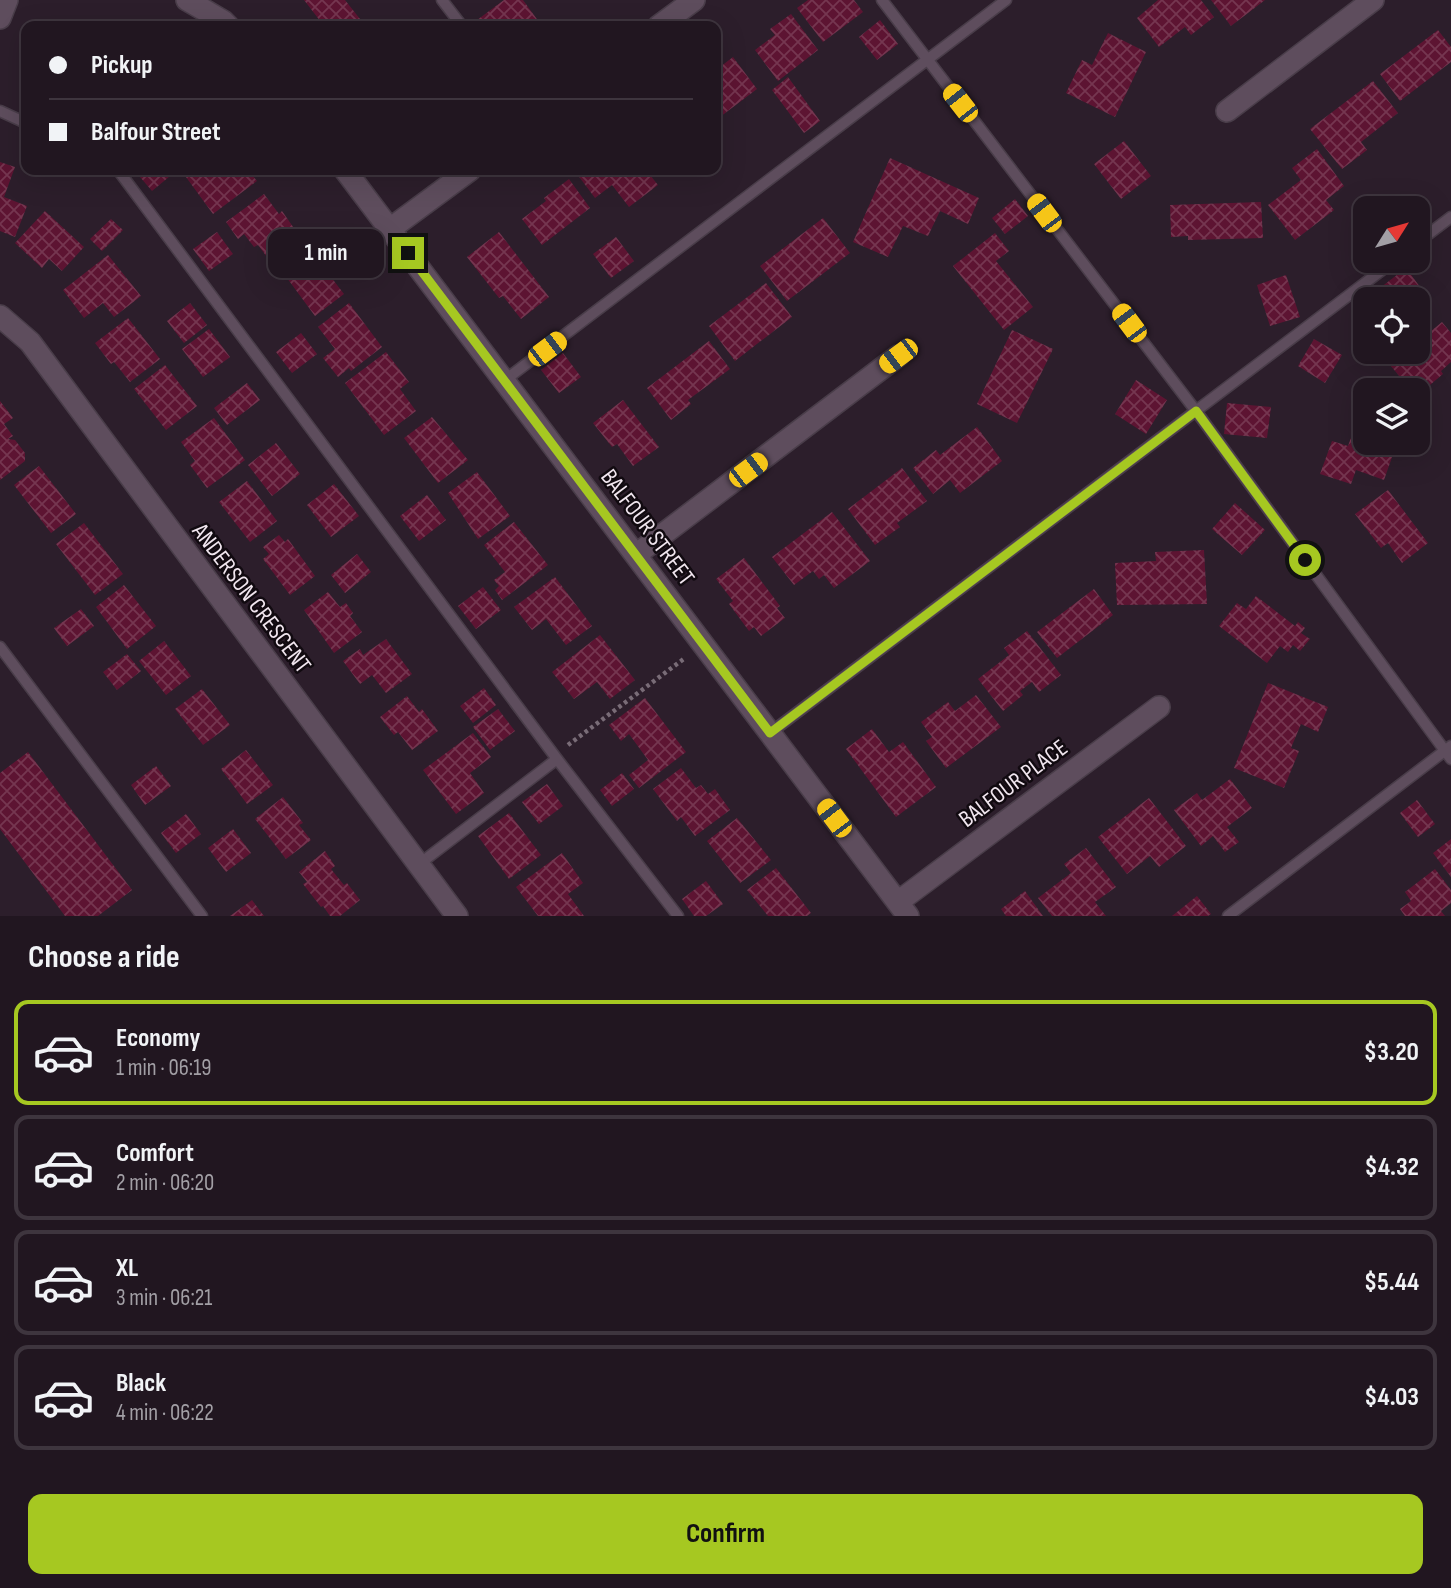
<!DOCTYPE html>
<html lang="en">
<head>
<meta charset="utf-8">
<style>
  :root { --surface:#211620; --page:#2d232d; --text:#f1f3f6; --muted:#a29fa5; --line:#3e353e; --accent:#a6c821 }
  body { margin:0; font-family:"Sofia Sans Condensed",sans-serif; background:var(--page); color:var(--text); height:100vh; display:flex; flex-direction:column; font-size:26px; white-space:nowrap }
  * { box-sizing:border-box; margin:0 }
  p { font-size:23px; color:var(--muted) }
  .icon { flex:none; width:38px; height:38px; fill:none; stroke:currentColor; stroke-width:2; stroke-linecap:round; stroke-linejoin:round }
  .map { position:relative; height:916px; overflow:hidden }
  .side { display:flex; flex-direction:column; background:var(--surface); flex:1 }
  .side>* { flex:none }
  .guide { position:absolute; left:21px; top:21px; width:700px; height:154px; border-radius:14px; box-shadow:0 7px 28px #0002,0 0 0 2px var(--line); display:grid; align-content:center; height:154px; padding:0 28px; background:var(--surface) }
  .needle { width:46px; rotate:53deg }
  .tools { position:absolute; left:1353px; top:196px; display:grid; gap:14px }
  .tools a { display:grid; place-items:center; width:77px; height:77px; border-radius:14px; background:var(--surface); box-shadow:0 7px 28px #0002,0 0 0 2px var(--line); font-size:35px }
  .end { position:absolute; width:32px; height:32px; margin:-16px; border:9px solid #a6c821; background:#111; box-shadow:0 0 0 4px #111 }
  .from { border-radius:50% }
  .bubble { position:absolute; height:49px; border-radius:14px; background:var(--surface); box-shadow:0 7px 28px #0002,0 0 0 2px var(--line); font-size:23px; font-weight:700; line-height:49px; text-align:center }
  .car { position:absolute; width:21px; height:42px; margin:-21px -10px; border-radius:9px; box-shadow:0 0 5px 2px #0007; background:linear-gradient(#f5c518 24%,#345 0 40%,#f5c518 0 76%,#345 0 86%,#f5c518 0) }
  .guide b { display:flex; align-items:center; gap:24px; height:66px; font-size:26px }
  .guide b+b { border-top:2px solid var(--line) }
  .guide i { width:18px; height:18px; background:var(--text) }
  ul { padding:0; list-style:none }
  li { display:flex; align-items:center; gap:21px; height:105px; margin:0 14px 10px; padding:0 14px; border:4px solid var(--line); border-radius:14px }
  li div { flex:1 }
  li b { display:block; font-size:26px }
  li em { font-style:normal; font-weight:700 }
  li.current { border-color:var(--accent) }
  li>.icon { width:63px; height:63px; stroke-width:1.5 }
  h2 { padding:0 28px; font-size:32px; line-height:84px }
  .primary-button { display:flex; gap:14px; margin-top:auto; padding:14px 28px }
  .primary-button a { flex:1; height:80px; border-radius:14px; background:var(--accent); color:#111; font-size:28px; font-weight:700; line-height:80px; text-align:center }
  .map>svg:first-child { display:block }
  .building { fill:url(#building-cross-hatch) }
  .lines { fill:none; stroke-linecap:round; stroke-linejoin:round }
  .service-casing { stroke:#493d49; stroke-width:13 }
  .minor-casing { stroke:#493d49; stroke-width:24 }
  .path { stroke:#796c77; stroke-width:4.5; stroke-dasharray:3.5 3.5; stroke-linecap:butt }
  .service { stroke:#5e4d5d; stroke-width:10 }
  .minor { stroke:#5e4d5d; stroke-width:21 }
  .route { stroke:#a6c821; stroke-width:9 }
  .labels { text-anchor:middle; stroke-width:5; stroke-linejoin:round; paint-order:stroke }
  .street-label { font-size:24px; fill:#f1e6ef; stroke:#110a10 }
</style>
</head>
<body>
<div class="map">
<svg width="1451" height="916" viewBox="0 0 1451 916">
  <defs>
    <pattern id="building-cross-hatch" width="8" height="8" patternUnits="userSpaceOnUse" patternTransform="scale(1.75)"><rect width="8" height="8" fill="#5d1432"/><path d="M0 0l8 8M0 8l8-8" fill="none" stroke="#753650"/></pattern>
  </defs>
  <rect width="100%" height="100%" fill="#2c1e2b"/>
  <path class="building" d="M304 0H345L360 19 350 26H324Z
    M504 0H523L539 22 533 26H476L473 23Z
    M808 0H854L863 12 823 42 797 8Z
    M1158 0H1201L1214 17 1191 35 1185 27 1159 47 1137 18Z
    M1211 0H1265L1231 26Z
    M791 14 818 50 778 81 755 50 775 35 770 29Z
    M880 20 898 44 877 60 859 37Z
    M1438 30 1451 47V62L1400 101 1380 74Z
    M1108 33 1146 52 1115 117 1066 93 1082 60 1092 65Z
    M733 57 757 89 716 120V70Z
    M788 77 820 121 804 133 772 90Z
    M1373 81 1398 113 1361 142 1367 150 1342 169 1310 129Z
    M1124 141 1151 176 1121 199 1094 164Z
    M1317 149 1344 186 1326 200 1334 210 1295 240 1268 205 1301 180 1292 168Z
    M890 158 979 198 968 224 940 211 928 236 903 226 888 257 853 242Z
    M0 162 15 167 4 197 27 206 15 237 0 231Z
    M134 170H173L175 172 152 191Z
    M187 170H248L257 181 213 214 183 173Z
    M583 170H646L658 185 629 207 612 185 595 198 577 174Z
    M569 179 590 208 542 245 522 219 546 201 544 198Z
    M264 194 279 214 282 211 298 234 267 257 258 245 254 247 244 234 238 239 226 222Z
    M1015 199 1028 216 1005 234 992 218Z
    M1261 202 1263 238 1188 240V236L1171 237 1170 205Z
    M45 211 84 247 62 271 49 259 42 268 15 243Z
    M823 218 850 253 787 301 760 266Z
    M111 219 123 230 102 251 90 239Z
    M217 232 233 254 209 271 193 249Z
    M499 232 549 297 521 319 503 296 499 298 467 257Z
    M995 233 1009 251 996 261 1033 307 1004 330 953 266Z
    M616 237 634 261 611 278 593 254Z
    M305 243 344 294 315 316 284 274 287 272 280 262Z
    M108 255 141 296 114 317 103 303 84 318 63 290Z
    M1406 268 1423 291 1412 299H1376L1372 294Z
    M1286 275 1300 317 1270 326 1257 285Z
    M766 283 792 317 735 361 709 326Z
    M190 303 207 325 184 343 167 321Z
    M349 303 382 347 351 371 349 368 338 377 323 358 335 349 318 327Z
    M128 318 160 359 130 382 114 362 111 364 95 343Z
    M1442 322 1451 333V362L1441 371 1443 374 1418 395V390H1411L1390 365 1406 352H1418V342Z
    M209 329 230 357 203 377 182 349Z
    M1012 330 1053 349 1017 423 977 404Z
    M301 333 317 354 292 373 276 352Z
    M1314 339 1342 355 1325 383 1298 366Z
    M709 341 730 369 688 400 691 404 671 420 647 388Z
    M386 352 409 382 400 389 416 411 384 435 345 383Z
    M563 353 581 377 559 393 541 370Z
    M165 365 197 406 166 430 134 389Z
    M1136 380 1167 400 1146 434 1115 414Z
    M247 383 260 400 227 425 214 408Z
    M1365 398V443H1397L1384 480 1356 470 1351 484 1320 474 1332 441 1348 446Z
    M623 400 659 447 633 466 617 444 612 447 593 423Z
    M0 401 13 418 4 424 13 436 8 439 15 440 25 453V461L0 480Z
    M1227 403 1271 407 1267 438 1224 434Z
    M432 417 468 460 438 483 404 438Z
    M214 418 245 460 207 488 190 465 195 461 181 442Z
    M977 427 1002 461 960 493 950 480 933 494 913 468 936 450 940 455Z
    M276 443 300 474 272 496 248 465Z
    M39 466 76 514 51 533 14 485Z
    M902 468 927 501 897 523 900 527 875 545 848 509Z
    M477 472 510 516 478 539 448 493Z
    M247 481 277 521 250 542 219 502Z
    M334 484 359 516 331 537 307 505Z
    M1388 490 1428 543 1402 563 1388 543 1381 548 1355 514Z
    M427 495 446 520 419 541 400 516Z
    M1235 503 1265 530 1242 555 1212 529Z
    M832 512 870 561 834 588 824 575 819 579 813 571 794 585 772 557Z
    M514 522 548 565 502 600 495 590 499 586 494 580 505 572 484 545Z
    M84 523 123 574 95 595 56 544Z
    M279 535 285 542 288 539 315 576 290 595 263 559 269 554 263 547Z
    M1204 550 1207 604 1117 605 1115 563 1156 561 1155 552Z
    M357 554 371 572 345 593 331 575Z
    M744 558 780 606 777 608 785 618 761 636 754 627 749 631 729 604 733 601 716 579Z
    M555 577 592 626 566 645 546 619 532 630 514 607Z
    M124 585 156 626 127 649 96 607Z
    M483 587 501 610 476 629 458 606Z
    M1094 589 1113 615 1057 658 1037 632Z
    M328 592 340 607 346 603 353 613 350 616 362 632 334 653 304 610Z
    M1256 596 1295 626 1298 622 1305 628 1301 633 1310 639 1300 651 1293 645 1288 652 1280 646 1267 663 1219 626 1237 603 1246 609Z
    M81 609 94 626 67 646 54 628Z
    M1027 631 1061 675 1039 692 1032 682 1020 691 1023 695 1003 711 978 679 1009 655 1004 648Z
    M600 635 635 680 610 699 597 682 574 699 552 672Z
    M386 639 412 674 386 693 372 675 360 684 343 661 360 649 363 655Z
    M164 641 191 676 166 695 139 661Z
    M127 654 141 671 117 690 103 672Z
    M1268 683 1328 707 1318 732 1301 724 1291 748 1299 751 1284 788 1234 768Z
    M484 688 496 705 473 723 460 706Z
    M202 689 230 725 203 745 175 709Z
    M976 695 1001 727 946 768 926 741 932 737 921 722 948 702 955 711Z
    M407 696 419 712 422 709 438 731 412 750 398 732 394 735 380 717Z
    M645 698 686 752 639 788 629 775 648 760 629 734 621 741 609 725Z
    M498 709 515 731 490 750 473 727Z
    M872 729 889 752 903 742 936 787 896 817 846 749Z
    M473 733 491 757 470 773 484 793 456 814 423 770Z
    M246 750 273 785 247 804 221 769Z
    M28 752 132 890 98 916H65L0 829V773Z
    M156 766 171 786 145 805 131 785Z
    M681 768 696 788 701 785 708 794 715 789 730 810 695 836 681 817 677 821 653 789Z
    M622 773 634 789 612 806 600 790Z
    M1230 779 1252 808 1227 827 1239 842 1225 852 1213 836 1201 846 1174 810 1197 793 1202 800Z
    M547 784 563 806 539 824 522 802Z
    M283 797 303 823 299 825 311 840 286 859 255 819Z
    M1149 798 1186 846 1159 867 1150 856 1127 874 1098 837Z
    M1417 800 1435 824 1418 837 1400 813Z
    M509 813 541 855 509 879 478 836Z
    M186 814 201 834 176 853 161 833Z
    M737 818 771 860 740 883 707 841Z
    M233 829 251 853 226 872 208 848Z
    M1451 839V877L1433 853Z
    M1086 848 1116 887 1095 902 1106 916H1052L1038 898 1071 873 1064 864Z
    M325 851 335 866 331 869 344 885 347 883 360 900 340 916H330L323 906 321 907 303 884 307 882 299 872Z
    M562 853 583 883 568 894 584 916H538L516 887Z
    M776 868 811 913 807 916H768L747 890Z
    M1435 869 1451 890V903L1441 911 1445 916H1405L1400 909 1411 901 1405 892Z
    M706 881 723 904 706 916H694L682 899Z
    M1025 891 1043 916H1006L1001 909Z
    M1197 896 1211 914 1208 916H1172Z
    M252 900 264 916H230Z"/>
  <g class="lines">
    <defs>
      <path id="service" d="M442 0 462 26
        M882 0 1196 411 1451 759
        M0 111 26 123
        M118 170 557 759 678 916
        M1418 242 1451 217
        M505 380 1006 0
        M0 647 202 916
        M770 733 1394 261
        M418 865 557 759
        M1228 916 1451 746"/>
      <path id="minor" d="M187 0 223 21 228 26
        M0 18 7 0
        M659 26 694 0
        M1227 111 1373 0
        M345 170 908 916
        M390 229 470 170
        M0 316 30 342 457 916
        M637 554 898 356
        M898 902 1159 707"/>
    </defs>
    <use href="#service" class="service-casing"/>
    <use href="#minor" class="minor-casing"/>
    <path class="path" d="M568 745 685 658"/>
    <use href="#service" class="service"/>
    <use href="#minor" class="minor"/>
  </g>
  <g class="lines">
    <path class="route" d="M408 253 770 733 1196 411 1305 560"/>
  </g>
  <g class="labels">
    <g class="street-label">
      <text transform="translate(648 527) rotate(53)" y="8">BALFOUR STREET</text>
      <text transform="translate(252 598) rotate(53)" y="8">ANDERSON CRESCENT</text>
      <text transform="translate(1013 783) rotate(-37)" y="8">BALFOUR PLACE</text>
    </g>
  </g>
</svg>
<div class="tools">
<a><svg class="needle" viewBox="-14 -14 28 28"><path d="M0-13l5 13h-10z" fill="#e53935"/><path d="M0 13l5-13h-10z" fill="#a29fa5"/></svg></a>
<a><svg class="icon" aria-label="locate" viewBox="0 0 24 24"><circle cx="12" cy="12" r="6"/><path d="M12 2v4M12 18v4M2 12h4M18 12h4"/></svg></a>
<a><svg class="icon" aria-label="layers" viewBox="0 0 24 24"><path d="M12 4l9 5-9 5-9-5zM3 14l9 5 9-5"/></svg></a>
</div>
<i class="end from" style="left:1305px;top:560px"></i>
<i class="end" style="left:408px;top:253px"></i>
<div class="bubble" style="left:268px;top:229px;width:116px">1 min</div>
<i class="car" style="left:960px;top:103px;rotate:322deg"></i>
<i class="car" style="left:1044px;top:213px;rotate:323deg"></i>
<i class="car" style="left:1129px;top:323px;rotate:323deg"></i>
<i class="car" style="left:547px;top:349px;rotate:53deg"></i>
<i class="car" style="left:898px;top:356px;rotate:233deg"></i>
<i class="car" style="left:748px;top:470px;rotate:53deg"></i>
<i class="car" style="left:834px;top:818px;rotate:323deg"></i>
<div class="guide">
<b><i class="from"></i>Pickup</b>
<b><i></i>Balfour Street</b>
</div>
</div>
<section class="side">
<h2>Choose a ride</h2>
<ul>
<li class="current"><svg class="icon" aria-label="car" viewBox="0 0 24 24"><path d="M5 17H2v-5l4-1 3-4h7l3 4 3 1v5h-3M9 17h6M6 11h13"/><circle cx="7" cy="17" r="2"/><circle cx="17" cy="17" r="2"/></svg><div><b>Economy</b><p>1 min · 06:19</p></div><em>$3.20</em></li>
<li><svg class="icon" aria-label="car" viewBox="0 0 24 24"><path d="M5 17H2v-5l4-1 3-4h7l3 4 3 1v5h-3M9 17h6M6 11h13"/><circle cx="7" cy="17" r="2"/><circle cx="17" cy="17" r="2"/></svg><div><b>Comfort</b><p>2 min · 06:20</p></div><em>$4.32</em></li>
<li><svg class="icon" aria-label="car" viewBox="0 0 24 24"><path d="M5 17H2v-5l4-1 3-4h7l3 4 3 1v5h-3M9 17h6M6 11h13"/><circle cx="7" cy="17" r="2"/><circle cx="17" cy="17" r="2"/></svg><div><b>XL</b><p>3 min · 06:21</p></div><em>$5.44</em></li>
<li><svg class="icon" aria-label="car" viewBox="0 0 24 24"><path d="M5 17H2v-5l4-1 3-4h7l3 4 3 1v5h-3M9 17h6M6 11h13"/><circle cx="7" cy="17" r="2"/><circle cx="17" cy="17" r="2"/></svg><div><b>Black</b><p>4 min · 06:22</p></div><em>$4.03</em></li>
</ul>
<div class="primary-button"><a>Confirm</a></div>
</section>
</body>
</html>
